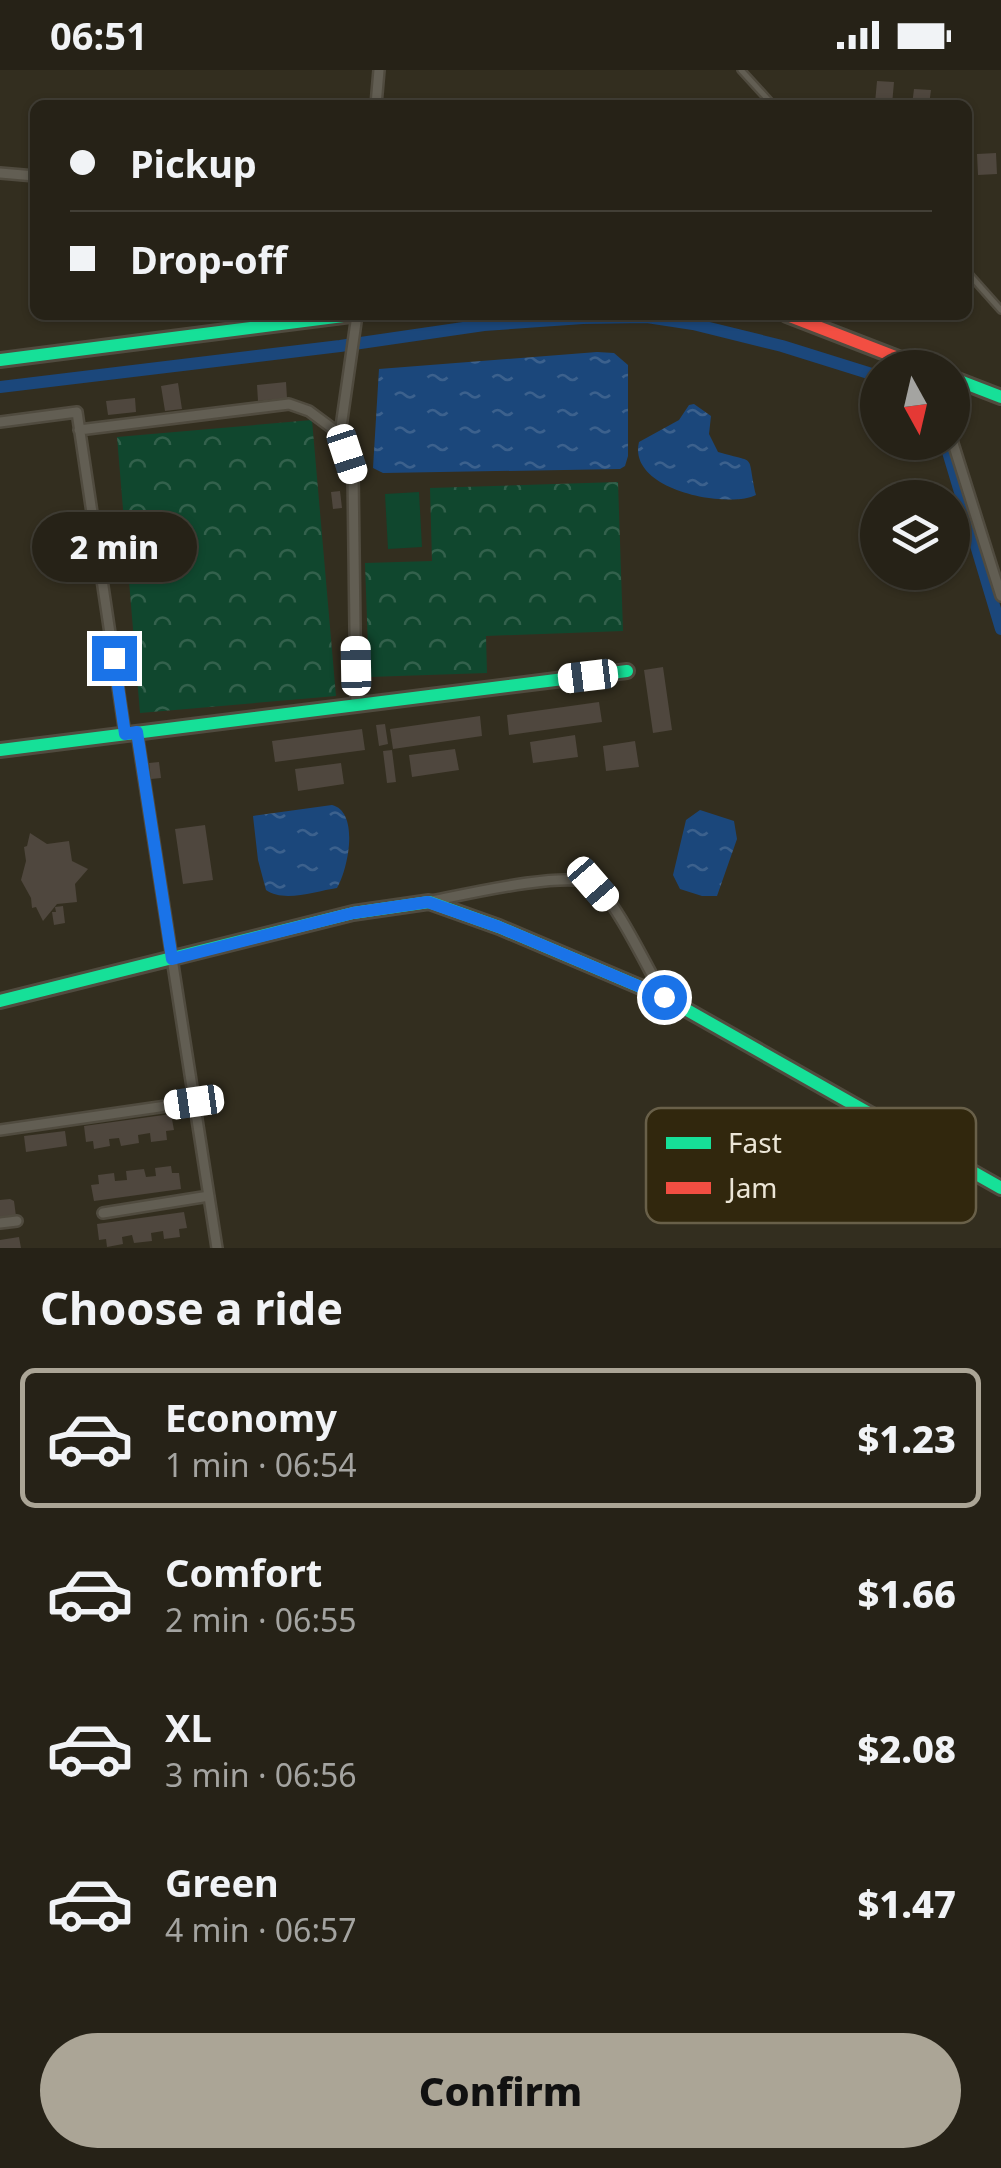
<!DOCTYPE html>
<html lang="en">
<head>
<meta charset="utf-8">
<style>
  :root { --surface:#262217; --page:#322f24; --text:#f1f3f6; --muted:#a4a4a1; --line:#423f36; --accent:#aba596 }
  body { margin:0; font-family:"Noto Sans",sans-serif; background:var(--page); color:var(--text); height:100vh; display:flex; flex-direction:column; font-size:38px; white-space:nowrap }
  * { box-sizing:border-box; margin:0 }
  p { font-size:32px; color:var(--muted) }
  .icon { flex:none; width:55px; height:55px; fill:none; stroke:currentColor; stroke-width:2; stroke-linecap:round; stroke-linejoin:round }
  .map { position:relative; height:1178px; overflow:hidden }
  .sheet { display:flex; flex-direction:column; background:var(--surface); flex:1 }
  .sheet>* { flex:none }
  .top-card { position:absolute; left:30px; top:30px; width:942px; height:220px; border-radius:15px; box-shadow:0 2px 8px #0004,0 0 0 2px var(--line); display:grid; align-content:center; height:220px; padding:0 40px; background:var(--surface) }
  .needle { width:65px; rotate:172deg }
  .controls { position:absolute; left:860px; top:280px; display:grid; gap:20px }
  .controls a { display:grid; place-items:center; width:110px; height:110px; border-radius:50%; background:var(--surface); box-shadow:0 2px 8px #0004,0 0 0 2px var(--line); font-size:50px }
  .end { position:absolute; width:45px; height:45px; margin:-22px; border:12px solid #1a73e8; background:#fff; box-shadow:0 0 0 5px #fff }
  .from { border-radius:50% }
  .bubble { position:absolute; height:70px; border-radius:35px; background:var(--surface); box-shadow:0 2px 8px #0004,0 0 0 2px var(--line); font-size:32px; font-weight:800; line-height:70px; text-align:center }
  .car { position:absolute; width:30px; height:60px; margin:-30px -15px; border-radius:12px; box-shadow:0 0 8px 2px #0007; background:linear-gradient(#fff 24%,#345 0 40%,#fff 0 76%,#345 0 86%,#fff 0) }
  .top-card b { display:flex; align-items:center; gap:35px; height:95px; font-size:38px }
  .top-card b+b { border-top:2px solid var(--line) }
  .top-card i { width:25px; height:25px; background:var(--text) }
  ul { padding:0; list-style:none }
  li { display:flex; align-items:center; gap:30px; height:140px; margin:0 20px 15px; padding:0 20px; border:5px solid transparent; border-radius:15px }
  li div { flex:1 }
  li b { display:block; font-size:38px }
  li em { font-style:normal; font-weight:800 }
  li.selected { border-color:var(--accent) }
  li>.icon { width:90px; height:90px; stroke-width:1.5 }
  h2 { padding:0 40px; font-size:45px; line-height:120px }
  .button { display:flex; gap:20px; margin-top:auto; padding:20px 40px }
  .button a { flex:1; height:115px; border-radius:60px; background:var(--accent); color:#111; font-size:40px; font-weight:800; line-height:115px; text-align:center }
  .status { display:flex; justify-content:space-between; align-items:center; height:70px; padding:0 50px; background:var(--surface); direction:ltr }
  .status svg { height:28px; fill:currentColor }
  .map>svg:first-child { display:block }
  .grass { fill:#10472e }
  .park { fill:url(#park-crowns) }
  .water { fill:url(#water-ripples) }
  .lines { fill:none; stroke-linecap:round; stroke-linejoin:round }
  .canal { stroke:#1b477b; stroke-width:12 }
  .building { fill:#4f473e }
  .lane-casing { stroke:#504b3f; stroke-width:10 }
  .street-casing { stroke:#504b3f; stroke-width:14 }
  .fast-casing { stroke:#504b3f; stroke-width:18 }
  .jam-casing { stroke:#504b3f; stroke-width:18 }
  .lane { stroke:#625e53; stroke-width:5 }
  .street { stroke:#625e53; stroke-width:9 }
  .fast { stroke:#16e098; stroke-width:12 }
  .jam { stroke:#f24e42; stroke-width:12 }
  .route { stroke:#1a73e8; stroke-width:12 }
  .key { fill:#31270d; stroke:#696049; stroke-width:2.5 }
  .key-label { font-size:28px; fill:#ebe5d6 }
</style>
</head>
<body>
<div class="status"><b>06:51</b><svg viewBox="0 0 49 12"><path d="M0 12V9h3v3zM5 12V6h3v6zM10 12V3h3v9zM15 12V0h3v12zM26 1h20v11H26zM47 4h2v5h-2z"/></svg></div>
<div class="map">
<svg width="1001" height="1178" viewBox="0 0 1001 1178">
  <defs>
    <pattern id="park-crowns" width="20" height="18" patternUnits="userSpaceOnUse" patternTransform="scale(2.5)"><rect width="20" height="18" fill="#10472e"/><path d="M2 6a3 3 0 1 1 6 0M12 15a3 3 0 1 1 6 0" fill="none" stroke="#33614c"/></pattern>
    <pattern id="water-ripples" width="26" height="14" patternUnits="userSpaceOnUse" patternTransform="scale(2.5)"><rect width="26" height="14" fill="#1b477b"/><path d="M2 4q2-2 4 0t4 0M15 11q2-2 4 0t4 0" fill="none" stroke="#3c618d"/></pattern>
  </defs>
  <rect width="100%" height="100%" fill="#332e1f"/>
  <path class="grass" d="M419 422 422 477 388 479 385 424Z"/>
  <path class="park" d="M312 350 336 626 140 643 117 367Z
    M618 412 623 561 486 566 487 603 369 607 365 493 432 491 430 418Z"/>
  <path class="water" d="M597 282 614 283 628 295V386L625 396 620 399 383 403 373 398 379 299Z
    M694 334 711 346 709 364 718 382C759 394 746 382 756 425 729 439 627 421 639 372L679 350 689 335Z
    M332 735C360 742 348 800 337 818 316 821 284 833 266 820L258 790 253 746Z
    M700 740 734 751 737 769 717 826H702L680 819 673 805 686 750Z"/>
  <g class="lines">
    <path class="canal" d="M0 317 340 276 484 255 583 248 647 247 693 254 782 276 878 306
      M945 372 1001 559"/>
  </g>
  <path class="building" d="M877 11 894 12 892 35 875 33Z
    M914 19 931 20 929 35H912Z
    M996 83 997 104 978 105 977 84Z
    M286 312 287 328 258 331 257 315Z
    M178 313 182 339 165 341 161 316Z
    M135 328 136 342 108 345 106 331Z
    M340 421 342 438 333 439 331 422Z
    M663 597 672 660 653 663 644 600Z
    M599 632 602 652 509 665 507 645Z
    M480 646 482 666 393 679 390 659Z
    M385 654 388 674 379 676 376 655Z
    M362 659 365 680 275 692 272 671Z
    M575 665 578 687 533 693 530 672Z
    M635 671 639 697 606 701 603 676Z
    M455 679 459 700 412 707 409 685Z
    M392 680 396 712 387 713 383 681Z
    M159 692 161 708 151 709 149 693Z
    M341 693 344 714 298 721 295 699Z
    M205 755 213 810 183 814 175 759Z
    M30 763 47 774 69 771 72 791 88 799 75 814 77 832 57 834 43 851 36 837 32 838 31 828 21 810 26 791 24 777 27 776Z
    M63 836 65 853 54 855 52 842H56L55 837Z
    M171 1044 174 1060 166 1061 167 1070 151 1072 150 1063 138 1065 139 1073 121 1076 119 1068 109 1069 110 1076 94 1079 93 1071 86 1072 84 1056Z
    M65 1061 67 1076 26 1082 24 1066Z
    M171 1096 172 1103H179L181 1119 94 1131 91 1115 99 1114 98 1105 114 1103 115 1111 127 1110 126 1101 144 1099 146 1107 156 1106 155 1098Z
    M10 1129 14 1131 16 1146 0 1148V1130Z
    M184 1142 187 1158 179 1159 180 1167 164 1169 163 1161 151 1163 152 1171 134 1173 132 1165 122 1167 123 1174 107 1177 106 1169 99 1170 97 1154Z
    M19 1167 21 1178H0V1170Z"/>
  <g class="lines">
    <defs>
      <path id="lane" d="M741 0 773 35
        M968 203 1001 240"/>
      <path id="street" d="M376 35 379 0
        M0 103 35 106
        M0 352 77 342 125 664
        M79 360 289 334 309 341 340 364 353 403 356 635
        M340 364 357 245
        M952 370 1001 526
        M137 663 217 1178
        M432 831C462 825 568 800 593 814 613 825 649 901 663 925
        M0 1060 194 1032
        M103 1143 209 1126
        M0 1153 17 1151"/>
      <path id="fast" d="M0 290 351 245
        M952 308 1001 327
        M0 680 627 601
        M0 931 353 843 429 832 499 857 664 927 1001 1118"/>
      <path id="jam" d="M787 245 924 298"/>
    </defs>
    <use href="#lane" class="lane-casing"/>
    <use href="#street" class="street-casing"/>
    <use href="#fast" class="fast-casing"/>
    <use href="#jam" class="jam-casing"/>
    <use href="#lane" class="lane"/>
    <use href="#street" class="street"/>
    <use href="#fast" class="fast"/>
    <use href="#jam" class="jam"/>
  </g>
  <g class="lines">
    <path class="route" d="M114 588 125 664 137 662 172 889 353 843 428 832 499 857 664 927"/>
  </g>
  <rect x="646" y="1038" width="330" height="115" rx="15" class="key"/>
  <rect x="666" y="1067" width="45" height="12" fill="#16e098"/>
  <rect x="666" y="1112" width="45" height="12" fill="#f24e42"/>
  <g class="key-label">
    <text x="728" y="1083">Fast</text>
    <text x="728" y="1128">Jam</text>
  </g>
</svg>
<div class="controls">
<a><svg class="needle" viewBox="-14 -14 28 28"><path d="M0-13l5 13h-10z" fill="#e53935"/><path d="M0 13l5-13h-10z" fill="#a4a4a1"/></svg></a>
<a><svg class="icon" aria-label="layers" viewBox="0 0 24 24"><path d="M12 4l9 5-9 5-9-5zM3 14l9 5 9-5"/></svg></a>
</div>
<i class="end from" style="left:664px;top:927px"></i>
<i class="end" style="left:114px;top:588px"></i>
<div class="bubble" style="left:32px;top:442px;width:165px">2 min</div>
<i class="car" style="left:347px;top:384px;rotate:162deg"></i>
<i class="car" style="left:356px;top:596px;rotate:359deg"></i>
<i class="car" style="left:588px;top:606px;rotate:263deg"></i>
<i class="car" style="left:593px;top:814px;rotate:139deg"></i>
<i class="car" style="left:194px;top:1032px;rotate:262deg"></i>
<div class="top-card">
<b><i class="from"></i>Pickup</b>
<b><i></i>Drop-off</b>
</div>
</div>
<section class="sheet">
<h2>Choose a ride</h2>
<ul>
<li class="selected"><svg class="icon" aria-label="car" viewBox="0 0 24 24"><path d="M5 17H2v-5l4-1 3-4h7l3 4 3 1v5h-3M9 17h6M6 11h13"/><circle cx="7" cy="17" r="2"/><circle cx="17" cy="17" r="2"/></svg><div><b>Economy</b><p>1 min · 06:54</p></div><em>$1.23</em></li>
<li><svg class="icon" aria-label="car" viewBox="0 0 24 24"><path d="M5 17H2v-5l4-1 3-4h7l3 4 3 1v5h-3M9 17h6M6 11h13"/><circle cx="7" cy="17" r="2"/><circle cx="17" cy="17" r="2"/></svg><div><b>Comfort</b><p>2 min · 06:55</p></div><em>$1.66</em></li>
<li><svg class="icon" aria-label="car" viewBox="0 0 24 24"><path d="M5 17H2v-5l4-1 3-4h7l3 4 3 1v5h-3M9 17h6M6 11h13"/><circle cx="7" cy="17" r="2"/><circle cx="17" cy="17" r="2"/></svg><div><b>XL</b><p>3 min · 06:56</p></div><em>$2.08</em></li>
<li><svg class="icon" aria-label="car" viewBox="0 0 24 24"><path d="M5 17H2v-5l4-1 3-4h7l3 4 3 1v5h-3M9 17h6M6 11h13"/><circle cx="7" cy="17" r="2"/><circle cx="17" cy="17" r="2"/></svg><div><b>Green</b><p>4 min · 06:57</p></div><em>$1.47</em></li>
</ul>
<div class="button"><a>Confirm</a></div>
</section>
</body>
</html>
